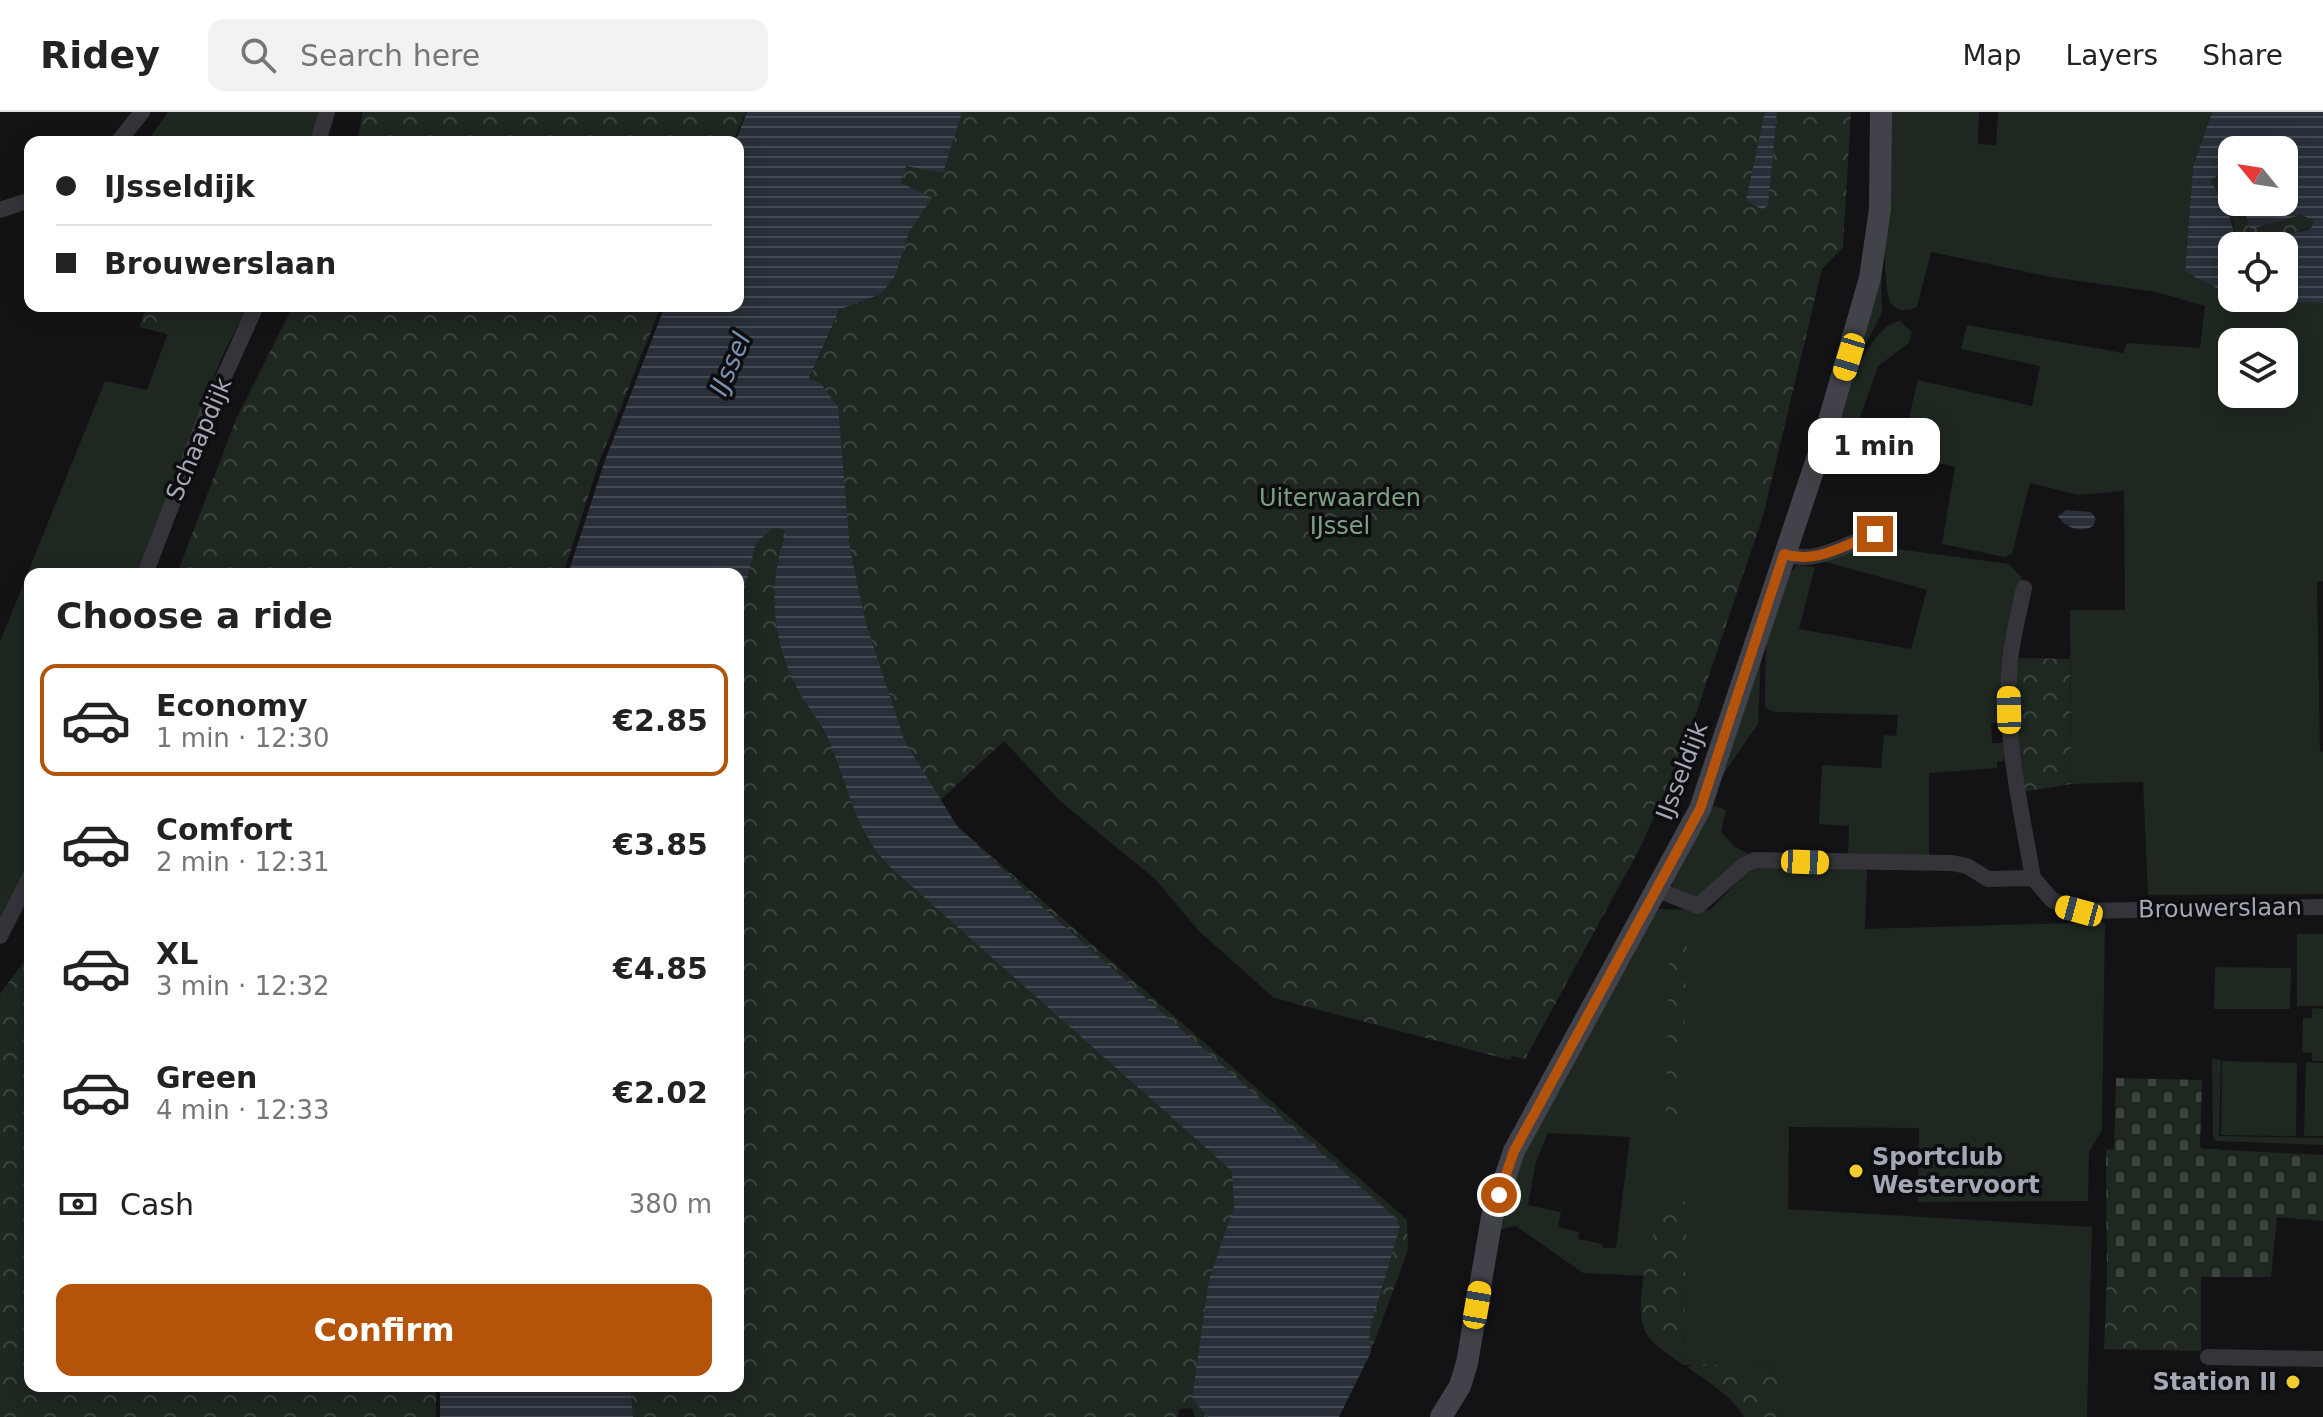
<!DOCTYPE html>
<html lang="en">
<head>
<meta charset="utf-8">
<style>
  :root { --surface:#fff; --page:#f2f2f2; --text:#222; --muted:#767676; --line:#e0e0e0; --accent:#b45309 }
  body { margin:0; font-family:"DejaVu Sans",sans-serif; background:var(--page); color:var(--text); height:100vh; display:flex; flex-direction:column; font-size:30px; white-space:nowrap }
  * { box-sizing:border-box; margin:0 }
  p { font-size:26px; color:var(--muted) }
  .icon { flex:none; width:44px; height:44px; fill:none; stroke:currentColor; stroke-width:2; stroke-linecap:round; stroke-linejoin:round }
  .map { position:relative; flex:1; overflow:hidden }
  .sheet { position:absolute; left:24px; top:456px; width:720px; height:824px; display:flex; flex-direction:column; background:var(--surface); border-radius:16px; box-shadow:0 4px 20px #0003 }
  .sheet>* { flex:none }
  .hud { position:absolute; left:24px; top:24px; width:720px; height:176px; border-radius:16px; box-shadow:0 4px 20px #0003; display:grid; align-content:center; height:176px; padding:0 32px; background:var(--surface) }
  .needle { width:52px; rotate:300deg }
  .tools { position:absolute; left:2218px; top:24px; display:grid; gap:16px }
  .tools a { display:grid; place-items:center; width:80px; height:80px; border-radius:16px; background:var(--surface); box-shadow:0 4px 20px #0003; font-size:40px }
  .end { position:absolute; width:36px; height:36px; margin:-18px; border:10px solid #b45309; background:#fff; box-shadow:0 0 0 4px #fff }
  .from { border-radius:50% }
  .bubble { position:absolute; height:56px; border-radius:16px; background:var(--surface); box-shadow:0 4px 20px #0003; font-size:26px; font-weight:700; line-height:56px; text-align:center }
  .car { position:absolute; width:24px; height:48px; margin:-24px -12px; border-radius:10px; box-shadow:0 0 6px 2px #0007; background:linear-gradient(#f5c518 24%,#345 0 40%,#f5c518 0 76%,#345 0 86%,#f5c518 0) }
  .hud b { display:flex; align-items:center; gap:28px; height:76px; font-size:30px }
  .hud b+b { border-top:2px solid var(--line) }
  .hud i { width:20px; height:20px; background:var(--text) }
  ul { padding:0; list-style:none }
  li { display:flex; align-items:center; gap:24px; height:112px; margin:0 16px 12px; padding:0 16px; border:4px solid transparent; border-radius:16px }
  li div { flex:1 }
  li b { display:block; font-size:30px }
  li em { font-style:normal; font-weight:700 }
  li.active { border-color:var(--accent) }
  li>.icon { width:72px; height:72px; stroke-width:1.5 }
  h2 { padding:0 32px; font-size:36px; line-height:96px }
  .pay { display:flex; align-items:center; gap:20px; height:88px; padding:0 32px; font-size:30px }
  .pay p { margin-inline-start:auto }
  .primary-button { display:flex; gap:16px; margin-top:auto; padding:16px 32px }
  .primary-button a { flex:1; height:92px; border-radius:16px; background:var(--accent); color:#fff; font-size:32px; font-weight:700; line-height:92px; text-align:center }
  header { display:flex; align-items:center; gap:48px; box-sizing:border-box; height:112px; padding:0 40px; background:var(--surface); border-bottom:2px solid var(--line) }
  header strong { font-size:38px }
  nav { display:flex; gap:44px; margin-inline-start:auto; font-size:28px }
  .search { width:560px; height:72px; background:var(--page); display:flex; align-items:center; gap:20px; box-sizing:border-box; padding:0 28px; border-radius:16px; color:var(--muted); font-size:30px }
  .map>svg:first-child { display:block }
  .green { fill:#1f2721; fill-rule:evenodd }
  .forest { fill:url(#forest-crowns) }
  .cemetery { fill:url(#cemetery-stones) }
  .water { fill:url(#water-rules); fill-rule:evenodd }
  .lines { fill:none; stroke-linecap:round; stroke-linejoin:round }
  .street { stroke:#34343a; stroke-width:16 }
  .secondary { stroke:#42434a; stroke-width:22 }
  .route { stroke:#b45309; stroke-width:10 }
  .poi-dot { fill:#f5cd2b; stroke:#0e0e10; stroke-width:3 }
  .labels { text-anchor:middle; stroke-width:7; stroke-linejoin:round; paint-order:stroke }
  .street-label { font-size:24px; fill:#a4a7b5; stroke:#0e0e10 }
  .park-label { font-size:24px; fill:#7ba182; stroke:#0e0e10 }
  .poi-label { font-size:24px; font-weight:bold; fill:#a4a7b5; stroke:#0e0e10; text-anchor:start }
  .water-label { font-size:26px; font-style:italic; fill:#7a90b1; stroke:#0e0e10 }
</style>
</head>
<body>
<header>
<strong>Ridey</strong>
<div class="search"><svg class="icon" aria-label="search" viewBox="0 0 24 24"><circle cx="10" cy="10" r="6"/><path d="M15 15l6 6"/></svg>Search here</div>
<nav><a>Map</a><a>Layers</a><a>Share</a></nav>
</header>
<div class="map">
<svg width="2323" height="1305" viewBox="0 0 2323 1305">
  <defs>
    <pattern id="forest-crowns" width="20" height="18" patternUnits="userSpaceOnUse" patternTransform="scale(2)"><rect width="20" height="18" fill="#1f2721"/><path d="M2 6a3 3 0 1 1 6 0M12 15a3 3 0 1 1 6 0" fill="none" stroke="#3d443f"/></pattern>
    <pattern id="cemetery-stones" width="16" height="16" patternUnits="userSpaceOnUse" patternTransform="scale(2)"><rect width="16" height="16" fill="#1f2721"/><path d="M2 7V4a2 2 0 0 1 4 0v3zM10 15v-3a2 2 0 0 1 4 0v3z" fill="#3d443f"/></pattern>
    <pattern id="water-rules" width="6" height="5" patternUnits="userSpaceOnUse" patternTransform="scale(2)"><rect width="6" height="5" fill="#292f38"/><path d="M0 2.5h6" fill="none" stroke="#454a53"/></pattern>
  </defs>
  <rect width="100%" height="100%" fill="#131315"/>
  <path class="green" d="M168 0H320L310 30H147Z
    M1889 0H1979L1978 32 1996 33 1998 0H2212L2193 55 2185 160 2224 180 2226 190 2323 191V469L2317 470 2320 639 2323 640V782L2148 783 2143 670 2071 672 2070 498H2125L2124 379 2078 383 2030 371 2012 442 2005 445 1942 432 1955 355 1900 342 1918 268 2032 294 2040 254 1961 237 1967 213 2123 241 2127 231 2200 236 2205 194 2156 180 2051 165 1931 140 1917 195C1908 199 1895 201 1890 189 1879 164 1888 35 1889 0ZM2232 230H2284V282H2232Z
    M1881 158 1882 201 1860 242Z
    M178 194H248L221 247 138 462H30V750L0 812V530L105 269 147 278Z
    M1900 209 1912 220 1909 231 1878 254 1851 331 1831 327C1840 298 1867 213 1900 209Z
    M1881 435 2009 452 2022 466 2007 610 1991 611 1992 631H2005L2004 649 1997 650V656L1929 661V747L1848 746 1849 714 1819 712 1822 653 1881 656 1884 623 1896 624 1898 603 1775 600 1765 596C1766 553 1761 483 1798 453L1815 455 1799 517 1911 537 1927 478 1822 449 1859 436Z
    M1761 542 1758 612 1720 667Z
    M1712 693 1726 698 1721 720 1735 735 1751 743 1697 787 1674 778 1671 767Z
    M1752 755 1867 757 1865 817 2105 810 2102 1018 2089 1040 2088 1089 1918 1090 1919 1016 1789 1015 1788 1097 2092 1115 2087 1305H1776L1780 1276 1774 1255 1683 1253 1686 1090 1662 1088 1646 1164 1583 1161 1516 1114 1497 1118 1521 1048 1657 797 1710 798ZM1548 1021 1630 1025 1616 1136H1603L1602 1132 1578 1127 1579 1120 1558 1115 1561 1100 1528 1093 1536 1050Z
    M2297 822H2323V894H2297Z
    M2215 855 2291 856 2290 897H2214Z
    M2312 896 2323 897V949H2312V941L2302 940 2303 906H2312Z
    M2212 947 2221 948 2219 1024 2323 1026V1033L2216 1029 2213 1024Z
    M2222 949 2297 951 2296 1024 2221 1023Z
    M2306 950 2323 951V1024H2304Z"/>
  <path class="forest" d="M363 0H746L733 30H357Z
    M930 0H1851L1843 135 1822 157 1763 404 1683 640 1640 736 1525 947 1512 944 1510 948 1274 886 1199 819 1155 767 1059 688 1004 629 934 694 1407 1108 1408 1138 1372 1236 1335 1305H1195L1192 1296 1179 1297 1178 1305H619L620 1274H738V468L812 260Z
    M2219 61 2232 74V90H2240L2251 116 2302 103 2314 108 2312 115 2249 134H2237L2233 110 2210 69Z
    M2284 135 2293 139C2303 153 2298 168 2284 176Z
    M147 194H178L168 222 139 215Z
    M293 194H661L600 348 563 462H177L236 307Z
    M2013 546 2070 547 2071 672 2022 680 2013 610Z
    M1670 831H1687L1681 1024H1665Z
    M30 842V1274H436V1305H0V882Z
    M1662 1087 1687 1090 1683 1253C1672 1244 1651 1232 1645 1219 1631 1190 1655 1119 1662 1087Z
    M2201 1164V1239L2104 1237 2107 1165Z
    M1695 1252 1774 1255 1781 1276 1776 1305H1744C1731 1283 1708 1270 1687 1255Z"/>
  <path class="cemetery" d="M2116 966 2202 968 2200 1034 2204 1037 2323 1043V1109L2277 1105 2271 1165H2107L2106 1038 2114 1037Z"/>
  <path class="water" d="M747 0H962L943 61 906 54 901 71 932 86 909 120 895 164 881 182 840 197 809 266 821 272 838 295 850 437 866 512 886 573 905 630 957 714 1040 793 1389 1100 1400 1114 1369 1220 1371 1240 1339 1305H1208L1192 1286 1209 1168 1234 1095 1232 1059 888 753C851 712 848 670 826 622 818 606 805 592 797 576 772 528 767 472 786 422L783 417 773 416 756 431 738 503V462H568L604 351 665 194H738V30H735Z
    M1765 0H1777L1768 93 1763 98 1746 88Z
    M2212 0H2323V191L2226 190 2224 180 2185 160 2193 55ZM2232 38H2284V90H2240L2251 117 2301 103 2314 108 2312 115 2307 118 2265 126 2249 134H2284L2297 144 2298 159 2284 176V186H2232V134H2237C2232 108 2226 90 2210 69L2219 62 2232 74Z
    M2066 398 2091 400 2096 407 2093 414C2081 422 2064 415 2058 404Z
    M440 1274H630L633 1305H440Z"/>
  <g class="lines">
    <path class="street" d="M118 30 142 0
      M318 30 327 0
      M0 98 30 88
      M1784 442C1817 453 1845 432 1875 422
      M145 462 204 309 256 194
      M2024 476C2019 501 2012 525 2010 550 2003 622 2021 696 2033 766
      M1658 778 1698 794 1744 753 1755 748 1952 751 1967 754 1988 767 2033 766 2052 788 2079 799 2323 795
      M0 824 30 765
      M2208 1245 2323 1247"/>
    <path class="secondary" d="M1441 1305 1460 1274 1467 1251 1492 1105 1514 1039 1700 697 1824 326 1870 166 1880 97 1881 0"/>
  </g>
  <g class="lines">
    <path class="route" d="M1499 1083 1514 1039 1700 697 1784 442C1817 453 1845 432 1875 422"/>
  </g>
  <g class="poi-dot">
    <circle cx="1856" cy="1059" r="8"/>
    <circle cx="2293" cy="1270" r="8"/>
  </g>
  <g class="labels">
    <g class="street-label">
      <text transform="translate(199 327) rotate(-67)" y="8">Schaapdijk</text>
      <text transform="translate(1682 659) rotate(-69)" y="8">IJsseldijk</text>
      <text transform="translate(2220 796) rotate(-1)" y="8">Brouwerslaan</text>
    </g>
    <g class="park-label">
      <text x="1340" y="394">Uiterwaarden<tspan x="1340" dy="28">IJssel</tspan></text>
    </g>
    <g class="poi-label">
      <text x="1872" y="1053">Sportclub<tspan x="1872" dy="28">Westervoort</tspan></text>
      <text x="2277" y="1278" text-anchor="end">Station II</text>
    </g>
    <g class="water-label">
      <text transform="translate(730 252) rotate(-67)" y="9">IJssel</text>
    </g>
  </g>
</svg>
<div class="tools">
<a><svg class="needle" viewBox="-14 -14 28 28"><path d="M0-13l5 13h-10z" fill="#e53935"/><path d="M0 13l5-13h-10z" fill="#767676"/></svg></a>
<a><svg class="icon" aria-label="locate" viewBox="0 0 24 24"><circle cx="12" cy="12" r="6"/><path d="M12 2v4M12 18v4M2 12h4M18 12h4"/></svg></a>
<a><svg class="icon" aria-label="layers" viewBox="0 0 24 24"><path d="M12 4l9 5-9 5-9-5zM3 14l9 5 9-5"/></svg></a>
</div>
<i class="end from" style="left:1499px;top:1083px"></i>
<i class="end" style="left:1875px;top:422px"></i>
<div class="bubble" style="left:1808px;top:306px;width:132px">1 min</div>
<i class="car" style="left:1849px;top:245px;rotate:197deg"></i>
<i class="car" style="left:2009px;top:598px;rotate:359deg"></i>
<i class="car" style="left:1805px;top:750px;rotate:92deg"></i>
<i class="car" style="left:2079px;top:799px;rotate:285deg"></i>
<i class="car" style="left:1477px;top:1193px;rotate:10deg"></i>
<div class="hud">
<b><i class="from"></i>IJsseldijk</b>
<b><i></i>Brouwerslaan</b>
</div>
<section class="sheet">
<h2>Choose a ride</h2>
<ul>
<li class="active"><svg class="icon" aria-label="car" viewBox="0 0 24 24"><path d="M5 17H2v-5l4-1 3-4h7l3 4 3 1v5h-3M9 17h6M6 11h13"/><circle cx="7" cy="17" r="2"/><circle cx="17" cy="17" r="2"/></svg><div><b>Economy</b><p>1 min · 12:30</p></div><em>€2.85</em></li>
<li><svg class="icon" aria-label="car" viewBox="0 0 24 24"><path d="M5 17H2v-5l4-1 3-4h7l3 4 3 1v5h-3M9 17h6M6 11h13"/><circle cx="7" cy="17" r="2"/><circle cx="17" cy="17" r="2"/></svg><div><b>Comfort</b><p>2 min · 12:31</p></div><em>€3.85</em></li>
<li><svg class="icon" aria-label="car" viewBox="0 0 24 24"><path d="M5 17H2v-5l4-1 3-4h7l3 4 3 1v5h-3M9 17h6M6 11h13"/><circle cx="7" cy="17" r="2"/><circle cx="17" cy="17" r="2"/></svg><div><b>XL</b><p>3 min · 12:32</p></div><em>€4.85</em></li>
<li><svg class="icon" aria-label="car" viewBox="0 0 24 24"><path d="M5 17H2v-5l4-1 3-4h7l3 4 3 1v5h-3M9 17h6M6 11h13"/><circle cx="7" cy="17" r="2"/><circle cx="17" cy="17" r="2"/></svg><div><b>Green</b><p>4 min · 12:33</p></div><em>€2.02</em></li>
</ul>
<div class="pay"><svg class="icon" aria-label="cash" viewBox="0 0 24 24"><path d="M3 7h18v10H3z"/><circle cx="12" cy="12" r="2"/></svg>Cash<p>380 m</p></div>
<div class="primary-button"><a>Confirm</a></div>
</section>
</div>
</body>
</html>
